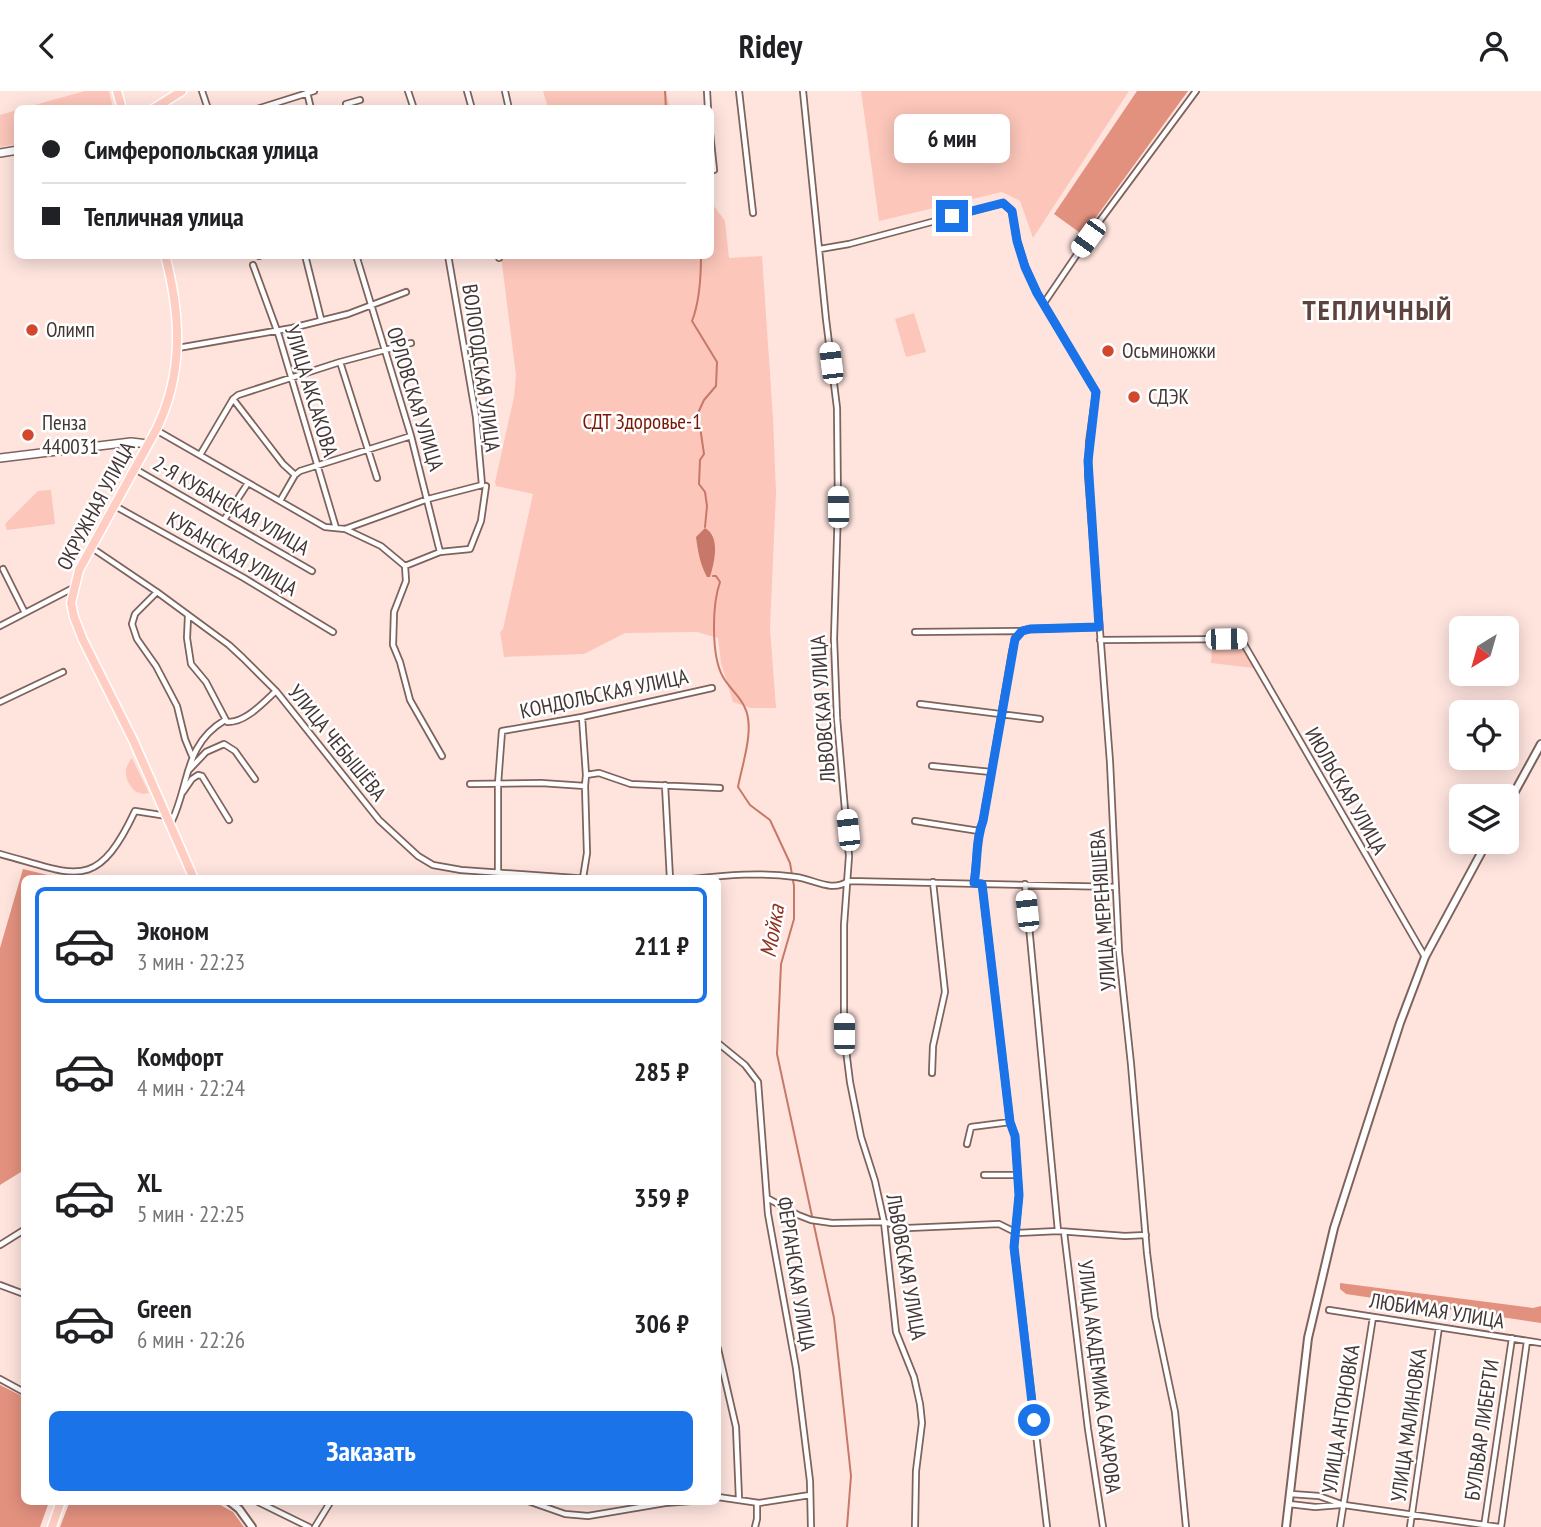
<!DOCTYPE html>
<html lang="ru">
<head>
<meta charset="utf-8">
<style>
  :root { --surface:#fff; --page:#f6f6f6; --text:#202124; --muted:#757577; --line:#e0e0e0; --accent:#1a73e8 }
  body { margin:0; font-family:"PT Sans Narrow",sans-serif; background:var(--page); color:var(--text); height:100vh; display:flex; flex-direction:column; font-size:26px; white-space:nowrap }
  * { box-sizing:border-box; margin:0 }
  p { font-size:23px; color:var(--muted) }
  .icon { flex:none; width:38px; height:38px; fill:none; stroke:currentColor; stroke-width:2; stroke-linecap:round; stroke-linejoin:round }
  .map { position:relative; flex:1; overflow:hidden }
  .details { position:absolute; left:21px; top:784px; width:700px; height:630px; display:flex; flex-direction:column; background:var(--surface); border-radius:10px; box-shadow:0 4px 18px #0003 }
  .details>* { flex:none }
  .banner { position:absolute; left:14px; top:14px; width:700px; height:154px; border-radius:10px; box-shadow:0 4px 18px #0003; display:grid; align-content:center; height:154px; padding:0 28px; background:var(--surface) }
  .needle { width:46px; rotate:217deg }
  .controls { position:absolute; left:1449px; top:525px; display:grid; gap:14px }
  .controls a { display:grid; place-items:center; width:70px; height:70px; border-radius:10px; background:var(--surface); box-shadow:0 4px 18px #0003; font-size:35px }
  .end { position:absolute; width:32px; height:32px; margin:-16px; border:9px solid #1a73e8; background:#fff; box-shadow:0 0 0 4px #fff }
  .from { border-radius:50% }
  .bubble { position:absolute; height:49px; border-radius:10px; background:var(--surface); box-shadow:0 4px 18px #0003; font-size:23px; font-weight:700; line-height:49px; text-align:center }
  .car { position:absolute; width:21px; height:42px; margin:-21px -10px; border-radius:9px; box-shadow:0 0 5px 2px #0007; background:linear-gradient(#fff 24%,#345 0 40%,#fff 0 76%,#345 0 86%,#fff 0) }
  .banner b { display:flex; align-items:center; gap:24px; height:66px; font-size:26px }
  .banner b+b { border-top:2px solid var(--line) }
  .banner i { width:18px; height:18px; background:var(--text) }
  ul { padding:12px 0 0; list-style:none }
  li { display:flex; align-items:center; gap:21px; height:116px; margin:0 14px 10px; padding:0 14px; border:4px solid transparent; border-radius:10px }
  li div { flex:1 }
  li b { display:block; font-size:26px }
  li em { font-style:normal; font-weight:700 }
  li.current { border-color:var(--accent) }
  li>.icon { width:63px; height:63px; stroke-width:1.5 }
  .primary-button { display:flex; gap:14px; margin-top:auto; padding:14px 28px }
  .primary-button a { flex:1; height:80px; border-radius:10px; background:var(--accent); color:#fff; font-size:28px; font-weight:700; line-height:80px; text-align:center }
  header { display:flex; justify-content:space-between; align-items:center; height:91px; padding:0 28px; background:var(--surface); font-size:32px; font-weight:700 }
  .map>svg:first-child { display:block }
  .green { fill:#fcc6ba }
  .forest { fill:#e3917f }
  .water { fill:#c87868 }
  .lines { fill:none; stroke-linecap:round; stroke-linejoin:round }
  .stream { stroke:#c87868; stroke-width:2 }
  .minor-casing { stroke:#7e625c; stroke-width:8 }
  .tertiary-casing { stroke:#7e625c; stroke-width:10 }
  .secondary-casing { stroke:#7e625c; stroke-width:10 }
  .primary-casing { stroke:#fff; stroke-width:11 }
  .minor { stroke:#fff; stroke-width:4.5 }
  .tertiary { stroke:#fff; stroke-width:6 }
  .secondary { stroke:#fff; stroke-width:7 }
  .primary { stroke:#ffcdc2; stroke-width:8 }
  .route { stroke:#1a73e8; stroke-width:9 }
  .poi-dot { fill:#d3472d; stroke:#fff; stroke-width:2.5 }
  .labels { text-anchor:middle; stroke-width:5; stroke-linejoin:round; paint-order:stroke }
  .poi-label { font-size:21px; fill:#433634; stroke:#fff; text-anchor:start }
  .street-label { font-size:21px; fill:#433634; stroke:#fff }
  .park-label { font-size:21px; fill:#771704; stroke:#fff }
  .water-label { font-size:23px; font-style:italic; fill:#923220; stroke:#fff }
  .district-label { font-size:28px; font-weight:bold; letter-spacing:2px; fill:#5d423d; stroke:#fff }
</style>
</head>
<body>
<header><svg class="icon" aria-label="back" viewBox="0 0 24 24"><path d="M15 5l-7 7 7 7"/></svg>Ridey<svg class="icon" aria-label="person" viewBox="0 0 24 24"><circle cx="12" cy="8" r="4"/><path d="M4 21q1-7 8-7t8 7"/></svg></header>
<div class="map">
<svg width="1541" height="1436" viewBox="0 0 1541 1436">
  <rect width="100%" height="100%" fill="#ffe4de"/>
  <path class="green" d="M85 0H109L113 17H24Z
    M543 0H666L670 17H548Z
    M861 0H1129L1033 147 1020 110 1002 101 879 130Z
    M17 19V53L0 56V24Z
    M711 111 725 130 729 167 762 165 773 327 776 401 770 537 776 617H751L733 611 721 572 718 547 697 541 625 542 584 563 504 566 500 541 503 538 533 403 496 395 495 391 514 306 516 284 501 165 710 164Z
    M914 222 926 261 906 266 895 228Z
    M51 399 55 433 7 439 5 433 38 400Z
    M1218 551H1236L1240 553 1254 577 1211 572 1212 558Z
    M132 667 149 702 143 703 136 701C125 691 122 678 132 667Z"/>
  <path class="forest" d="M1137 0H1188L1083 144 1054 123Z
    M23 778 60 787 24 788V1079L0 1094V857Z
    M1340 1192 1533 1217 1541 1215V1232L1346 1203 1340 1198Z
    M0 1294 24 1306V1410L49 1411 40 1436H0Z
    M70 1410 215 1411 233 1421 244 1436H60Z"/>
  <path class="water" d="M705 437C721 446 714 472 710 486H707C700 473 698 461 696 446Z"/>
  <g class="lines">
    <path class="stream" d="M665 0 666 18
      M701 164C701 186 700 210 692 230L717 271 716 295 704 309 698 322 704 363 700 369 699 393 705 401 707 415 705 436
      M713 485H716L720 491C712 514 711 565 723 586 729 597 741 606 745 617 755 638 742 674 738 696L750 714 770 729 790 772 794 795V828L781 873 777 963 834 1227 851 1385 847 1436"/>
    <defs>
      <path id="minor" d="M202 0 208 18
        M408 0 414 18
        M467 0 472 18
        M505 0 509 18
        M707 0 708 18
        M739 0 753 122
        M803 0 826 228 837 317 838 416 834 548 837 627 849 765 844 834V943L850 991 861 1046 875 1090 884 1131 896 1241 914 1286 920 1313 922 1332 916 1380 915 1436
        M307 1 311 18
        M257 18 314 0
        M347 18 346 13 360 9
        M710 42 714 79
        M820 158 849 153 1003 112 1012 120 1017 150 1025 175 1037 202 1096 301 1089 351 1088 384 1110 671 1119 861 1131 973 1147 1162 1155 1226 1175 1321 1186 1436
        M305 164 321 228
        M356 164 411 345 440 461
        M498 164 499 167
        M259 165V164
        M253 174 279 245 336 437
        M1044 212 1099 131 1196 0
        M178 257 292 237 348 223 406 201
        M340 271 377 387
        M233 308 283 373 295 384
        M156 339 325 436 345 438 428 408 482 394 476 326 448 164
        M200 364 233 308 238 304 340 271 411 252
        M135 378 312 480
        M280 410 295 384 300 380 411 345
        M115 415 244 487 333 541
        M224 429 248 392
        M345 438 381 455 405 475 406 490 394 521 393 554 400 571 410 609 442 665
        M92 457 157 501 229 554 243 567 276 600 379 729 418 765 433 774 461 779 589 788
        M405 475 440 461 470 458 481 430 486 395
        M3 478 25 522
        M157 501 135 523 132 533 137 548 156 575 177 615 185 648 192 665
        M188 525 187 547 191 573 206 591 227 631C245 632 263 612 276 600
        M0 535 73 497
        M915 541 1022 540 1030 538 1099 536
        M1100 549 1241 548 1425 866
        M0 611 63 581
        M920 613 1040 628
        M582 626 586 684
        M932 675 991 681
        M188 680 206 661 224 653 235 660 255 688
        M470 693 541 692 585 695 586 684 599 682 631 693 720 697
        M665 694 670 788
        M183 701 192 688 198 684 202 685 229 729
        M915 730 979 740
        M171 732C190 694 183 654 225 629
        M0 763C75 783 96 803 135 720L167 725
        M498 781V693L502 640 582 626 712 597
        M583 787 587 762 585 695
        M692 788C727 784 761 781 796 786 813 788 832 802 848 790L1116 796
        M974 792 979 740 983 730 1012 561 1015 548 1022 540
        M982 793 1010 1031 1015 1045 1019 1104 1014 1156 1047 1436
        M1025 793 1058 1140
        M718 952 745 974 758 991 768 1123 796 1277 810 1390 811 1436
        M932 982 933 955 945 901 933 791
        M967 1053 971 1036 1010 1031
        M984 1084H1017
        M767 1107 798 1124 811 1129 832 1132 884 1131 908 1137 999 1133 1017 1142 1058 1140 1125 1145 1146 1144
        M1064 1141 1088 1338 1103 1436
        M0 1154 24 1139
        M0 1194 24 1203
        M1329 1219 1541 1252
        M718 1258 736 1336 739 1408
        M0 1288 24 1301
        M1291 1403 1319 1405 1344 1414 1499 1436
        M718 1406 759 1412 810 1404
        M256 1410 309 1436
        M528 1410 565 1423 588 1425 665 1412 691 1410
        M1289 1413 1315 1416 1340 1414
        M315 1436 331 1410
        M755 1436 757 1428V1412
        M1340 1436 1373 1226
        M1410 1436 1439 1236
        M1484 1436 1512 1247
        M1501 1436 1527 1250"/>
      <path id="tertiary" d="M1507 715 1541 653
        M229 1410 239 1418 252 1436
        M1286 1436 1308 1247 1334 1137 1400 932 1425 866 1487 751"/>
      <path id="secondary" d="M0 62 18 59
        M0 367 131 351 148 353"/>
      <path id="primary" d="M117 0 122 18
        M153 18 182 0
        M165 164C181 224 184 282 156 339L79 479 71 512 74 526 83 549 134 651 194 788
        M52 1436 61 1410"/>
    </defs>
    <use href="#minor" class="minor-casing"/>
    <use href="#tertiary" class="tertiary-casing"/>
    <use href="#secondary" class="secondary-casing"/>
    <use href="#primary" class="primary-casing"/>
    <use href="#minor" class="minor"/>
    <use href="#tertiary" class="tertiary"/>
    <use href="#secondary" class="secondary"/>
    <use href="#primary" class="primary"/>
  </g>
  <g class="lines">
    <path class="route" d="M952 125 1003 112 1012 120 1017 150 1025 176 1037 202 1096 301 1088 370 1099 536 1030 538 1022 540 1015 548 983 730C975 751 978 771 974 792L982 793 1010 1031 1015 1045 1019 1104 1014 1156 1034 1329"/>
  </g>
  <g class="poi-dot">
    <circle cx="32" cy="239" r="7"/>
    <circle cx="1108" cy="260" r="7"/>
    <circle cx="1134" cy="306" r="7"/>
    <circle cx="28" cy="344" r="7"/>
  </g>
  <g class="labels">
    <g class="poi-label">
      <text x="46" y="246">Олимп</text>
      <text x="1122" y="267">Осьминожки</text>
      <text x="1148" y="313">СДЭК</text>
      <text x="42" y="339">Пенза<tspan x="42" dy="24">440031</tspan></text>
    </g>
    <g class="street-label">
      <text transform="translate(481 277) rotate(82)" y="7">ВОЛОГОДСКАЯ УЛИЦА</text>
      <text transform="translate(311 300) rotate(73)" y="7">УЛИЦА АКСАКОВА</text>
      <text transform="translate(415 308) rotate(73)" y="7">ОРЛОВСКАЯ УЛИЦА</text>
      <text transform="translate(96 415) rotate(-62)" y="7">ОКРУЖНАЯ УЛИЦА</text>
      <text transform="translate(231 415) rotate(30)" y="7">2-Я КУБАНСКАЯ УЛИЦА</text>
      <text transform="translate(232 463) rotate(30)" y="7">КУБАНСКАЯ УЛИЦА</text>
      <text transform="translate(604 603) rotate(-12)" y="7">КОНДОЛЬСКАЯ УЛИЦА</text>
      <text transform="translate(823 618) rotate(-94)" y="7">ЛЬВОВСКАЯ УЛИЦА</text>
      <text transform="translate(337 652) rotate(51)" y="7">УЛИЦА ЧЕБЫШЁВА</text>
      <text transform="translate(1346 700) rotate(60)" y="7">ИЮЛЬСКАЯ УЛИЦА</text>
      <text transform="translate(1103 819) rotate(-94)" y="7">УЛИЦА МЕРЕНЯШЕВА</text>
      <text transform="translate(906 1176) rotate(80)" y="7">ЛЬВОВСКАЯ УЛИЦА</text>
      <text transform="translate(796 1183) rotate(81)" y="7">ФЕРГАНСКАЯ УЛИЦА</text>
      <text transform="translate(1437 1220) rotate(9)" y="7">ЛЮБИМАЯ УЛИЦА</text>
      <text transform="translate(1099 1286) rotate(83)" y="7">УЛИЦА АКАДЕМИКА САХАРОВА</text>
      <text transform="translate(1341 1328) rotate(-81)" y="7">УЛИЦА АНТОНОВКА</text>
      <text transform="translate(1409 1334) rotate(-82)" y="7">УЛИЦА МАЛИНОВКА</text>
      <text transform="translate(1482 1339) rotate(-82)" y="7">БУЛЬВАР ЛИБЕРТИ</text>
    </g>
    <g class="park-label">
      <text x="642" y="338">СДТ Здоровье-1</text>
    </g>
    <g class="water-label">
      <text transform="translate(772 840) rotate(-80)" y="8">Мойка</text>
    </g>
    <g class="district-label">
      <text x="1378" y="229">ТЕПЛИЧНЫЙ</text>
    </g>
  </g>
</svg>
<div class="controls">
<a><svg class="needle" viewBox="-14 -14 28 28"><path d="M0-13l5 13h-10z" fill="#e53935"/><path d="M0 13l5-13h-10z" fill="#757577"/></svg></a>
<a><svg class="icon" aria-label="locate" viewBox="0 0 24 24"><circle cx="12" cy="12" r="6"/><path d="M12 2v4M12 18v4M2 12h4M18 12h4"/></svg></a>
<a><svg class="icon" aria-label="layers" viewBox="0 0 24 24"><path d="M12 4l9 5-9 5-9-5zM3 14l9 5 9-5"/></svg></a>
</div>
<i class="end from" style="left:1034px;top:1329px"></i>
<i class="end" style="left:952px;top:125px"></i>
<div class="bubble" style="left:894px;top:23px;width:116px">6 мин</div>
<i class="car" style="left:1088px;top:147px;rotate:216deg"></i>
<i class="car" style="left:831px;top:272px;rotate:353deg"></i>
<i class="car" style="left:838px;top:416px;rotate:359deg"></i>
<i class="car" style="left:1226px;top:548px;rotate:89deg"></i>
<i class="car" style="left:848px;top:739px;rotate:354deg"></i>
<i class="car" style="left:1027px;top:820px;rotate:354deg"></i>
<i class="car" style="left:844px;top:943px;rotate:0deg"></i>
<div class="banner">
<b><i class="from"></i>Симферопольская улица</b>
<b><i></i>Тепличная улица</b>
</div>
<section class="details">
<ul>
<li class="current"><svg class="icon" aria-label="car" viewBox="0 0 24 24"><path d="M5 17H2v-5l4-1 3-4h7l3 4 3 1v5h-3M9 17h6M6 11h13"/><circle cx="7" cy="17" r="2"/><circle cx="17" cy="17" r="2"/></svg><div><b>Эконом</b><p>3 мин · 22:23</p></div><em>211 ₽</em></li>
<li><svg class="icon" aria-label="car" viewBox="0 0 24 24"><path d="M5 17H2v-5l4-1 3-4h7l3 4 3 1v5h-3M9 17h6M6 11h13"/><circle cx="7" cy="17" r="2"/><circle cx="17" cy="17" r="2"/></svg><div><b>Комфорт</b><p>4 мин · 22:24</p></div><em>285 ₽</em></li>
<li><svg class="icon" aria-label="car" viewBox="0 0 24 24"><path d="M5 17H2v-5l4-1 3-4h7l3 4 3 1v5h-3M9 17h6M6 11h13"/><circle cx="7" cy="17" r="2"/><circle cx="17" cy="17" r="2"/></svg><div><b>XL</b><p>5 мин · 22:25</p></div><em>359 ₽</em></li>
<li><svg class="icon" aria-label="car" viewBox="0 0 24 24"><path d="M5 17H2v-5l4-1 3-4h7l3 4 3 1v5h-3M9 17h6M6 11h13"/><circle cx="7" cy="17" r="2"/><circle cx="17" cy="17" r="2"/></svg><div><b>Green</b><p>6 мин · 22:26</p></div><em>306 ₽</em></li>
</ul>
<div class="primary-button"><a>Заказать</a></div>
</section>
</div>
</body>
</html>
